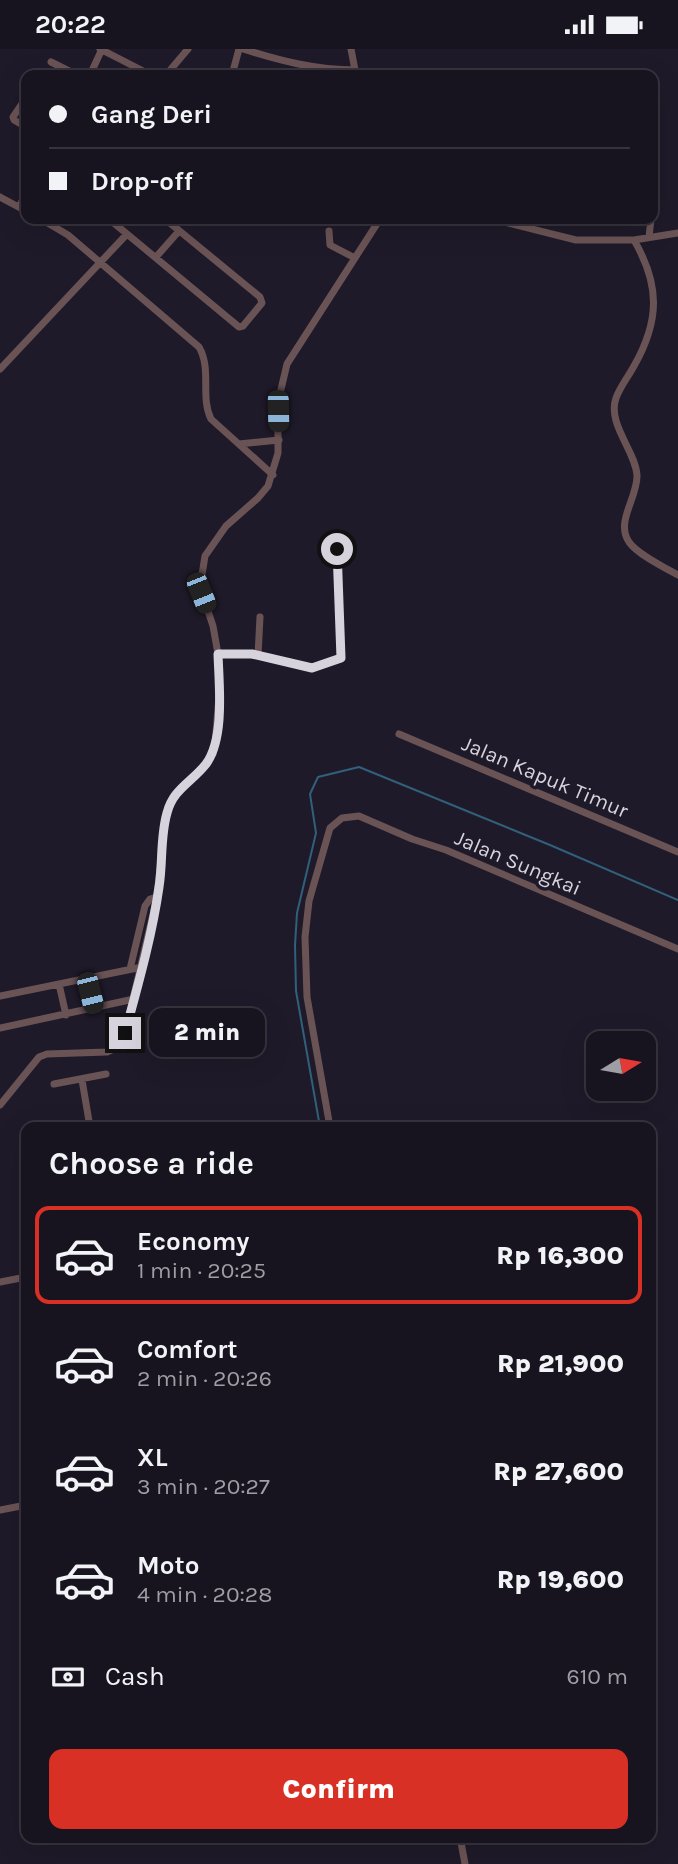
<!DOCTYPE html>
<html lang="en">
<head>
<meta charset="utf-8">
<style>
  :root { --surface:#17141f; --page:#24212c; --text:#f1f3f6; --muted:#9e9ea4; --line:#36333d; --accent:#d93025 }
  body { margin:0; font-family:Karla,sans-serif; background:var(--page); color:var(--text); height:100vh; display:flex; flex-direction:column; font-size:26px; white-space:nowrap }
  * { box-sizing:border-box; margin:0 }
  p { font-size:23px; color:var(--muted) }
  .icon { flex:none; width:38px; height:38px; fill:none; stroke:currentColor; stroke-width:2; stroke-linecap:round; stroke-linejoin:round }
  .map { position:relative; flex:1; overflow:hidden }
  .details { position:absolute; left:21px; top:1073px; width:635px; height:721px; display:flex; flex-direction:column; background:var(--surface); border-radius:14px; box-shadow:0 7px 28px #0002,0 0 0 2px var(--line) }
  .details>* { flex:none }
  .banner { position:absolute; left:21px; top:21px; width:637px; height:154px; border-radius:14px; box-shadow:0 7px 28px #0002,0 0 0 2px var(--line); display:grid; align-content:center; height:154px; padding:0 28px; background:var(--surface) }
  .needle { width:46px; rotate:79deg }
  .controls { position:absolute; left:586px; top:982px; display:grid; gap:14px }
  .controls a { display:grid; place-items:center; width:70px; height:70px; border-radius:14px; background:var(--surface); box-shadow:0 7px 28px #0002,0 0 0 2px var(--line); font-size:35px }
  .end { position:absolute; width:32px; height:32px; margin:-16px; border:9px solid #d6d3dd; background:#111; box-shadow:0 0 0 4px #111 }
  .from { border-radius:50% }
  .bubble { position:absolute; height:49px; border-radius:14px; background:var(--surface); box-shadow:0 7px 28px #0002,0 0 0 2px var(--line); font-size:23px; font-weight:800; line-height:49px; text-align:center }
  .car { position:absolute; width:21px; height:42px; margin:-21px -10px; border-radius:9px; box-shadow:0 0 5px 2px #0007; background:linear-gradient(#222 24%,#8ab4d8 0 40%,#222 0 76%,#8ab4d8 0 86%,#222 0) }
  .banner b { display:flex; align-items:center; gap:24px; height:66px; font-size:26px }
  .banner b+b { border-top:2px solid var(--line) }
  .banner i { width:18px; height:18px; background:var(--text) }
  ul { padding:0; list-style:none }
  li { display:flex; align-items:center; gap:21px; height:98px; margin:0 14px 10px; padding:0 14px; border:4px solid transparent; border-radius:14px }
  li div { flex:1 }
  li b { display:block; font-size:26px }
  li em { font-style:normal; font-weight:800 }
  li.on { border-color:var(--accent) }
  li>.icon { width:63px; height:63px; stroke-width:1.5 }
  h2 { padding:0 28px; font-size:32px; line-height:84px }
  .pay { display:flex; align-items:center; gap:18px; height:77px; padding:0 28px; font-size:26px }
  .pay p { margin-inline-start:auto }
  .primary-button { display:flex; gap:14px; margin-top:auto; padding:14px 28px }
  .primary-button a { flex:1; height:80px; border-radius:14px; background:var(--accent); color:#fff; font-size:28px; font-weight:800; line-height:80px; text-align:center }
  .status { display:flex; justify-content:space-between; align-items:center; height:49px; padding:0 35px; background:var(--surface); direction:ltr }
  .status svg { height:19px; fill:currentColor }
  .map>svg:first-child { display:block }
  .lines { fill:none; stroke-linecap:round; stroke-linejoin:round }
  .stream { stroke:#30607b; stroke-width:2 }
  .minor { stroke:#6a5355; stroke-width:7 }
  .route { stroke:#d6d3dd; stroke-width:9 }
  .labels { text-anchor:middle; stroke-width:7; stroke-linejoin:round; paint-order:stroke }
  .street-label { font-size:21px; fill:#d6d3dd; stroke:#1f1a29 }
</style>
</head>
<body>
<div class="status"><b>20:22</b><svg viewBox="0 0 49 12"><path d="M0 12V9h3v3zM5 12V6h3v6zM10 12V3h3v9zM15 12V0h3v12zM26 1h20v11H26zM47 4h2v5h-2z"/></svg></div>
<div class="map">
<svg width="678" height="1815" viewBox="0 0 678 1815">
  <rect width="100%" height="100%" fill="#1f1a29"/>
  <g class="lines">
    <path class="stream" d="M320 1078 296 942 295 896 297 864 316 784 310 745 318 728 359 718 550 796 678 851"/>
    <path class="minor" d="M100 0 151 26
      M243 0C281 12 316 21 355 21
      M351 0 355 21 358 26
      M51 13 77 26
      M90 26 102 0
      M166 26 188 0
      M232 26 239 0
      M26 49 13 68 14 71 26 78
      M0 148 26 162
      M19 158 26 145
      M653 160 656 132
      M41 170 68 186 199 298C212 320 200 348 211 370L273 426
      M109 170 239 278 243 277 262 254 260 248 165 170
      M492 170 576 191H634C660 236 660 271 634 317 628 328 620 338 616 349 607 375 635 401 637 426 638 448 615 473 629 493 637 505 665 519 678 526
      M329 182 330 196 355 209
      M649 188 651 170
      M634 191 678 184
      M156 208 179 182
      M0 320 127 185
      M239 395 279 391
      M218 605H252L312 619 341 609 337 500
      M258 606 260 568
      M399 685 678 803
      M130 920 145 857 150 850 157 848
      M86 928 93 960
      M59 935 66 966
      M0 947 142 918
      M0 979 134 950
      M82 1031 90 1078
      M54 1035 106 1025
      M0 1056 39 1008 47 1005 107 1003 118 998 125 984 157 848 165 772 169 757 174 746 204 717 213 705 215 695 219 647 218 605 213 577 200 538 205 507 226 477 258 449 268 437 278 404V353L287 315 380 170
      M330 1078 307 948 305 888 309 852 330 779 342 769 359 767 412 790 446 801 678 900
      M0 1233 26 1228
      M0 1461 26 1456
      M460 1788 465 1815"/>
  </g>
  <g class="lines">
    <path class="route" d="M125 984C138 936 152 887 159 838 163 814 160 788 167 764 173 740 192 733 206 715 225 689 219 636 218 605H252L312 619 341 609 337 500"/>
  </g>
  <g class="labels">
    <g class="street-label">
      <text transform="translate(545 728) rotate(23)" y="7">Jalan Kapuk Timur</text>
      <text transform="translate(518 814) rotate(23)" y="7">Jalan Sungkai</text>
    </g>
  </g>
</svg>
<div class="controls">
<a><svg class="needle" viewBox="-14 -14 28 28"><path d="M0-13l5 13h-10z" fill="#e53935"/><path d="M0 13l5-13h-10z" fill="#9e9ea4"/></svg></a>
</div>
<i class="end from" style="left:337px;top:500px"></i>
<i class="end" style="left:125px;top:984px"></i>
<div class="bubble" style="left:149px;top:959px;width:116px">2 min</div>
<i class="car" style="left:278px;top:362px;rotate:179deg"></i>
<i class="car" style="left:201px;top:544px;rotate:158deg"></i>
<i class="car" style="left:90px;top:944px;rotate:166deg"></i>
<div class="banner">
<b><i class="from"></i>Gang Deri</b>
<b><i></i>Drop-off</b>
</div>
<section class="details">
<h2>Choose a ride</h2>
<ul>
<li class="on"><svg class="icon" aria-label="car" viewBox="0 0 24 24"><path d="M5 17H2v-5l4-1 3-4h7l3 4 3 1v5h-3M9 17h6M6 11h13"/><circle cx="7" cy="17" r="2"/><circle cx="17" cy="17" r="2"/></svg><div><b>Economy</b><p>1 min · 20:25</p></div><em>Rp 16,300</em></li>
<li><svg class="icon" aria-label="car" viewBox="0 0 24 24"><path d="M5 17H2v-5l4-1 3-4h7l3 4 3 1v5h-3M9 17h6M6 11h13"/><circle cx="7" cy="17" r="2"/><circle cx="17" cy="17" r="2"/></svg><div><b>Comfort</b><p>2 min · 20:26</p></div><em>Rp 21,900</em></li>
<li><svg class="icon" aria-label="car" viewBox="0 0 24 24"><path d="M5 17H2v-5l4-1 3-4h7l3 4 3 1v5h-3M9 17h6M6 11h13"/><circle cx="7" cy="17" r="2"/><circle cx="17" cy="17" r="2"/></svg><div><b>XL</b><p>3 min · 20:27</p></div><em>Rp 27,600</em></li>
<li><svg class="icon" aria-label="car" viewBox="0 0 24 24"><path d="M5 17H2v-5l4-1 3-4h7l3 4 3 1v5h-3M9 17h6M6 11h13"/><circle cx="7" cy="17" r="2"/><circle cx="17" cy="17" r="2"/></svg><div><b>Moto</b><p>4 min · 20:28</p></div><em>Rp 19,600</em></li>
</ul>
<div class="pay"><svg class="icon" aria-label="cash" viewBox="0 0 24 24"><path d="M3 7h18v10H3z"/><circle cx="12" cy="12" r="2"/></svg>Cash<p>610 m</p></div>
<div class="primary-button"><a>Confirm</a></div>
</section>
</div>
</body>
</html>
